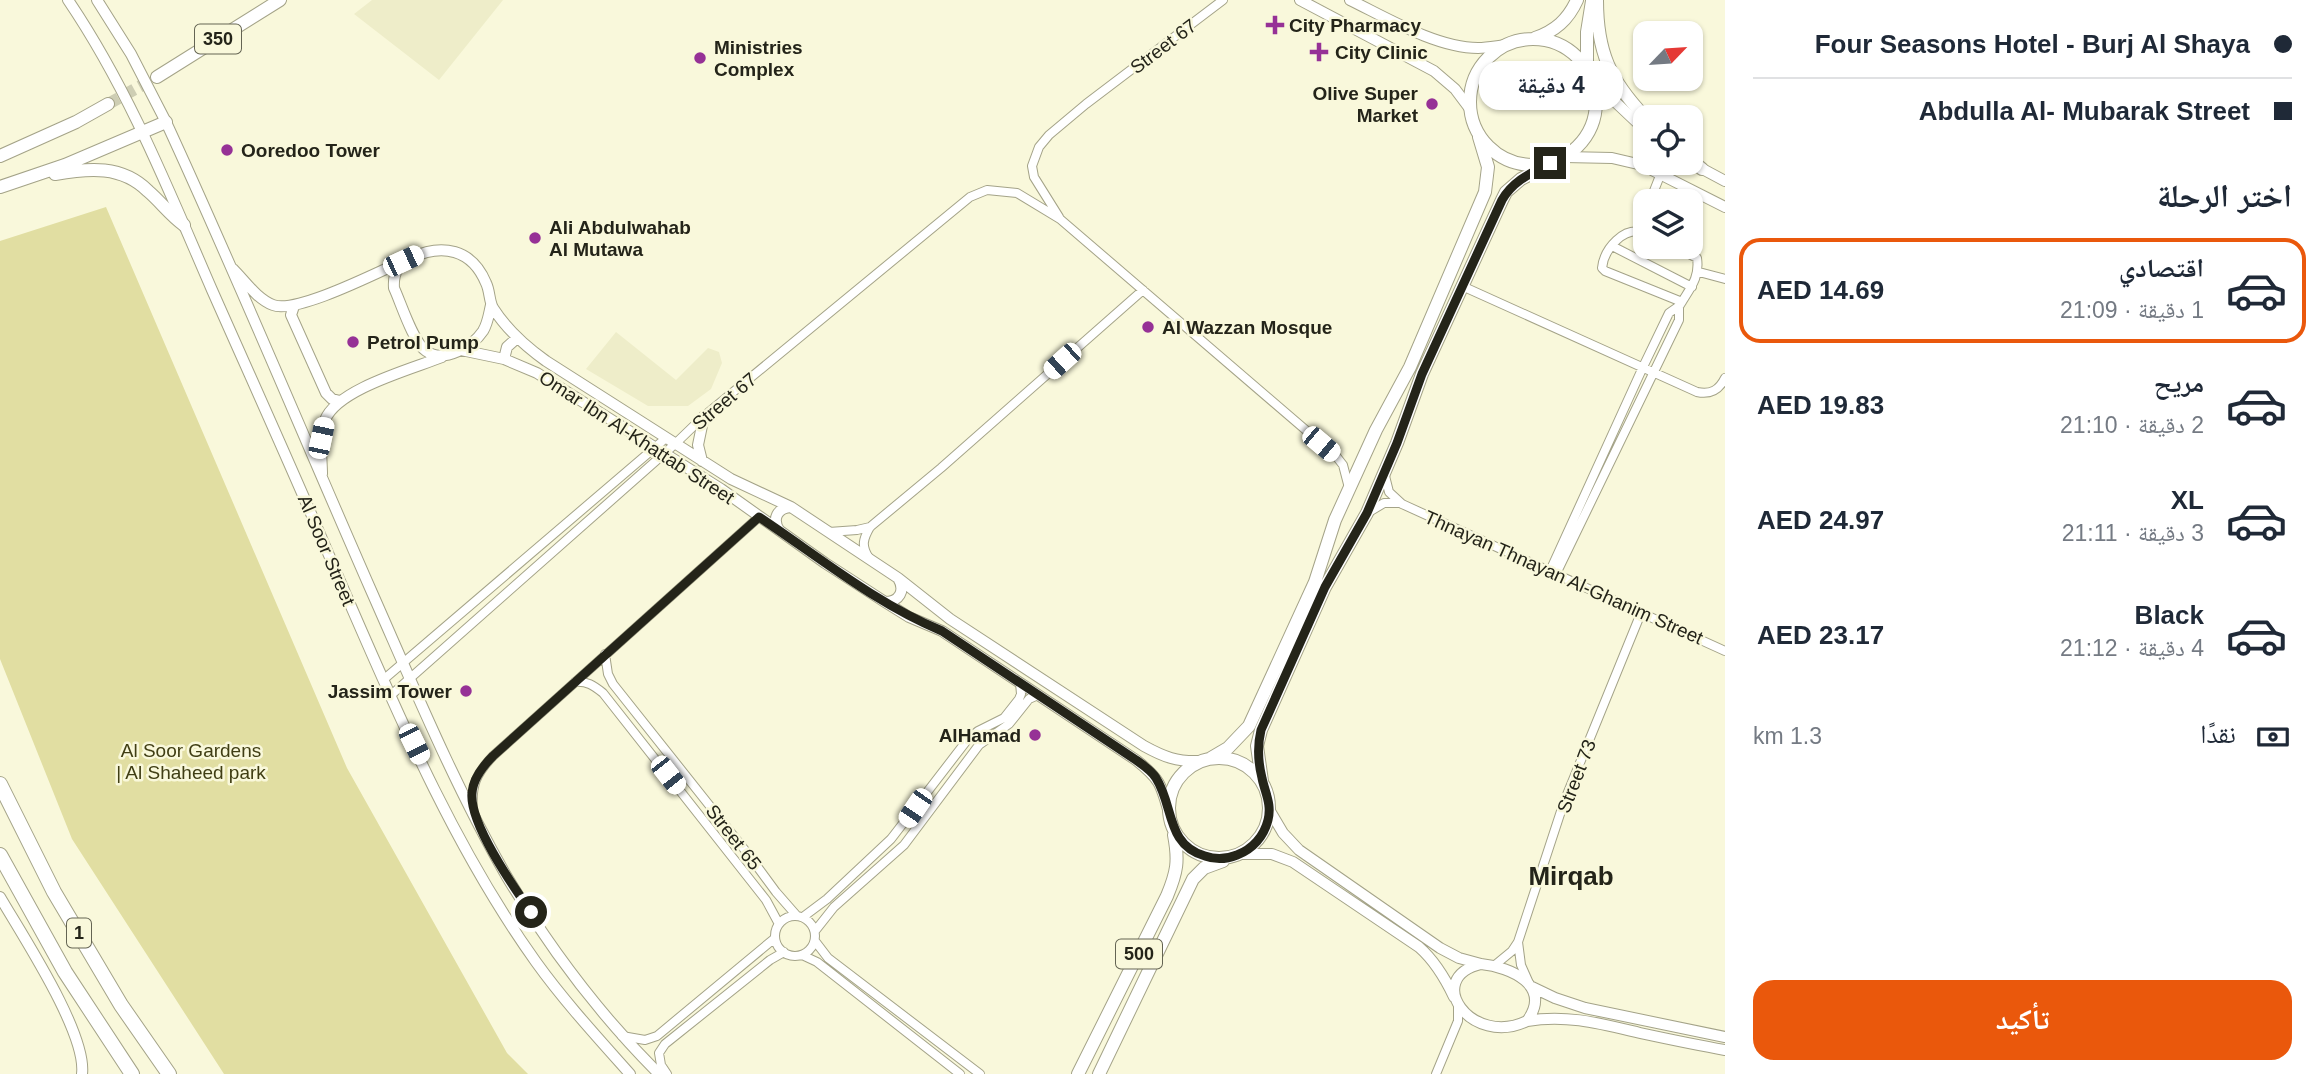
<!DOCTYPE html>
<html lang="ar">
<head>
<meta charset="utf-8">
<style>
  :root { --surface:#fff; --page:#f6f6f7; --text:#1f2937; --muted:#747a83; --line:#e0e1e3; --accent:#ea580c }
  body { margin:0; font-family:Arial,"Noto Naskh Arabic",sans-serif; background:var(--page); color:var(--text); direction:rtl; height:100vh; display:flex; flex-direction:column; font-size:26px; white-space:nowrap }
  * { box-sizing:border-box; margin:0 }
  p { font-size:23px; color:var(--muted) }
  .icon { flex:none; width:38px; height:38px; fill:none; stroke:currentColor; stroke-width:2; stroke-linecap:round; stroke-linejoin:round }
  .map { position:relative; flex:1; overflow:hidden; direction:ltr }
  .details { display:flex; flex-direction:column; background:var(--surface); width:595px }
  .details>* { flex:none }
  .banner { display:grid; align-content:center; height:154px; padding:0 28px; background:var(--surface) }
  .needle { width:46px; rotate:65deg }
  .fabs { position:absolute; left:1633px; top:21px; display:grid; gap:14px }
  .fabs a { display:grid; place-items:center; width:70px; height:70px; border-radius:14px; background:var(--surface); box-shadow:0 2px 5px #0004; font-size:35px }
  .end { position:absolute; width:32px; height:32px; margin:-16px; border:9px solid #242419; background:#fff; box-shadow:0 0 0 4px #fff }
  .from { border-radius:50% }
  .bubble { position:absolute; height:49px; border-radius:21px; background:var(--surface); box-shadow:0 2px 5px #0004; font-size:23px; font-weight:700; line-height:49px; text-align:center; direction:rtl }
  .car { position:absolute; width:21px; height:42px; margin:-21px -10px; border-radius:9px; box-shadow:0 0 5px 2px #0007; background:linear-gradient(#fff 24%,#345 0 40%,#fff 0 76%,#345 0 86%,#fff 0) }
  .banner b { display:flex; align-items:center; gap:24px; height:66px; font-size:26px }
  .banner b+b { border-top:2px solid var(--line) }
  .banner i { width:18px; height:18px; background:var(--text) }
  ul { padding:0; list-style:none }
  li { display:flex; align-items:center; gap:21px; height:105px; margin:0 14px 10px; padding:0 14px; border:4px solid transparent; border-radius:21px }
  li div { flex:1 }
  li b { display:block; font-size:26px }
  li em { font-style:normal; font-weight:700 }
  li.active { border-color:var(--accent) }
  li>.icon { width:63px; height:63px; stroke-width:1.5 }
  h2 { padding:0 28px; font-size:32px; line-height:84px }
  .pay { display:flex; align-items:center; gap:18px; height:77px; padding:0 28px; font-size:26px }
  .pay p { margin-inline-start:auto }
  .button { display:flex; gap:14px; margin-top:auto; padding:14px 28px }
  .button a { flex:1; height:80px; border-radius:21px; background:var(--accent); color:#fff; font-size:28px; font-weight:700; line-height:80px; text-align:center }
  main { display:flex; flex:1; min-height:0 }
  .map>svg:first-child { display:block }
  .built { fill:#eeedc9 }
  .green { fill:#e1dea2 }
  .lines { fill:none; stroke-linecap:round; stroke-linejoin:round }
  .primary-tunnel { stroke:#ceceb4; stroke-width:12; stroke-dasharray:12 6; stroke-linecap:butt }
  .street-casing { stroke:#a4a388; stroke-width:10 }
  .secondary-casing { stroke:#a4a388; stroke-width:12 }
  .primary-casing { stroke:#a4a388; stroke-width:14 }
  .highway-casing { stroke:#a4a388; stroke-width:16 }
  .street { stroke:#fff; stroke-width:8 }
  .secondary { stroke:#fff; stroke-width:10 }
  .primary { stroke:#fff; stroke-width:12 }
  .highway { stroke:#fff; stroke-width:14 }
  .route { stroke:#242419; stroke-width:9 }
  .poi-dot { fill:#963196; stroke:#f9f8db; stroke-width:2.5 }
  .labels { text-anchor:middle; stroke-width:5; stroke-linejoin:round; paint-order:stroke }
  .shield { fill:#f9f8db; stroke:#646453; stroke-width:2 }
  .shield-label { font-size:18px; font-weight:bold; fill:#242419 }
  .poi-label { font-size:19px; font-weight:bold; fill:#242419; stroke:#f9f8db; text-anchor:start }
  .street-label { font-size:19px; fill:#242419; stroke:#f9f8db }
  .park-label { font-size:19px; fill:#403e14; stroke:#f9f8db }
  .district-label { font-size:26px; font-weight:bold; fill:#242419; stroke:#f9f8db }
</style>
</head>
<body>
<main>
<section class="details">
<div class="banner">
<b><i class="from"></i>Four Seasons Hotel - Burj Al Shaya</b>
<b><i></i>Abdulla Al- Mubarak Street</b>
</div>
<h2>اختر الرحلة</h2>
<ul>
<li class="active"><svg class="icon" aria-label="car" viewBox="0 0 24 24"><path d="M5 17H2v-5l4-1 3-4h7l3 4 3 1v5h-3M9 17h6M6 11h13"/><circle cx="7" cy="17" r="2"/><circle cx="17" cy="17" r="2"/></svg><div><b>اقتصادي</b><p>1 دقيقة · 21:09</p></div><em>AED 14.69</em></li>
<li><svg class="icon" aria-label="car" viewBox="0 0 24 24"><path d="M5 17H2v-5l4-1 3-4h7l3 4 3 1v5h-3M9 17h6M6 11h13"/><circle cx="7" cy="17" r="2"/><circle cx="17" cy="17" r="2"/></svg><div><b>مريح</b><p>2 دقيقة · 21:10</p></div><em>AED 19.83</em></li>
<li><svg class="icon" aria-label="car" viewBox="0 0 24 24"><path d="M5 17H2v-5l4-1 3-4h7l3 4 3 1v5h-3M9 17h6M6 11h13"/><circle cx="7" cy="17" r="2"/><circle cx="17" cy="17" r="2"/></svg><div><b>XL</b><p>3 دقيقة · 21:11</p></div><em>AED 24.97</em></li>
<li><svg class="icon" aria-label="car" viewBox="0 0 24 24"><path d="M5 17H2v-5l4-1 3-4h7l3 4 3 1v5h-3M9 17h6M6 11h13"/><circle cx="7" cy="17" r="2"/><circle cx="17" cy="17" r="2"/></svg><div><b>Black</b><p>4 دقيقة · 21:12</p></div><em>AED 23.17</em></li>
</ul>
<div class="pay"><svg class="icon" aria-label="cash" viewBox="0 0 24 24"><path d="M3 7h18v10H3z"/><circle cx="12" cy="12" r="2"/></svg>نقدًا<p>1.3 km</p></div>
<div class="button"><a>تأكيد</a></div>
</section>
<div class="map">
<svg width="1725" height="1074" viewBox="0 0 1725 1074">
  <rect width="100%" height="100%" fill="#f9f8db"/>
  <path class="built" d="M372 0H503L439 80 354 14Z
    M616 332 676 380 708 348 719 352 722 363 711 389 688 406H648L586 369Z"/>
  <path class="green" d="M106 207 347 768 507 1053 528 1074H224L72 839 0 659V241Z"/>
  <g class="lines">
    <path class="primary-tunnel" d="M108 104 157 77"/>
    <defs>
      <path id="street" d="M1650 201 1661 173
        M1059 217 1034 177 1032 166 1039 147 1049 135 1086 104 1223 0
        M1639 231 1645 216
        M1645 233C1624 225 1604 249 1602 268L1605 271 1682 302
        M1612 246 1692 287
        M1675 247 1697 258C1700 278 1690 288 1680 305
        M1699 272 1725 279
        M1462 286 1697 392C1711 395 1719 390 1725 378
        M1385 476 1389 492 1402 504 1725 651
        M1369 512 1384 503H1399
        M829 532 857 530 870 527
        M869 558C861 546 863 539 870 527L941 468 1143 290
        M1550 571 1643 367 1669 313 1679 306V320L1556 574
        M605 654 608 674 613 684 748 854 776 892 797 916
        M383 680 666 438
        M575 682C587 681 593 685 603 693L766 900 779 924
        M390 696 675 444 704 416 970 197 987 190 1017 193 1060 219 1336 456 1343 465 1349 488
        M473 810C471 785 476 774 493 756L759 517
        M775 936a20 20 0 1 1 40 0a20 20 0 1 1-40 0Z
        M803 917 827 899 891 839 968 739 978 731 1004 718 1019 699 1021 694 1020 683
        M815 931 834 907 904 845 979 745 1009 724 1029 699 1038 695
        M815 941 828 958 980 1074
        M1518 942 1521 965 1529 983
        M802 955 817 962 960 1074
        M1495 965 1512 951 1518 942 1564 802 1641 613
        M622 1036 645 1040 657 1036 775 938
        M667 1074 661 1065 659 1053 665 1044 770 960 784 952
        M1436 1074 1458 1021V1005"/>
      <path id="secondary" d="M68 0C129 90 169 191 212 290 255 387 299 484 340 581 397 712 453 846 536 962 564 1001 598 1038 630 1074
        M97 0 131 54 166 122C237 276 302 433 370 588 413 685 454 785 507 877 549 947 601 1016 659 1074
        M1300 0 1434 71 1455 89 1470 109
        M1350 0C1387 18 1437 48 1478 48 1487 48 1497 46 1506 45
        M1592 80 1645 130
        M1565 157 1612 158 1642 165 1725 207
        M1697 166 1725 181
        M233 269C245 281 257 299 273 305 296 314 376 273 401 262
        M491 305C489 313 488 323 483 331 473 346 444 364 426 351 413 342 401 303 394 288 393 274 398 263 411 258 442 243 472 249 486 283 490 291 489 301 493 308 507 330 525 346 546 361L731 479 791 507 898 578 950 619 1144 746C1164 757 1177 762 1200 761
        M294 306 291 315 326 393 332 399 340 401
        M461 350 504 359 537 373 721 489 825 563 885 602 909 617 942 631 1136 760C1160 779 1161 784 1169 813
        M504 359 507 347 517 338
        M702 461 698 445 704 416
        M322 474C322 457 318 437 325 420 337 389 412 369 442 357
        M779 530C772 519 777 508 791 507
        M885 602C899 602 906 591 898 578
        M1270 811 1283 833 1299 850 1440 948 1459 958 1481 964
        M1240 854H1272L1293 862 1419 947C1435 961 1445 978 1454 997
        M0 897C22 935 87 1033 82 1074
        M1481 964C1511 967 1553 986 1527 1021 1471 1048 1422 978 1481 964Z
        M1532 987 1555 998 1585 1008 1725 1037
        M1527 1021C1567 1014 1602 1024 1640 1033 1668 1039 1696 1045 1725 1050"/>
      <path id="primary" d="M1597 0C1597 52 1610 80 1645 117
        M1535 38C1555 31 1568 20 1577 0
        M1470 102a63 63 0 1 1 126 0a63 63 0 1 1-126 0Z
        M1587 70V32L1592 1
        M157 77 280 0
        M0 156 76 122 108 104
        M1690 159 1702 169
        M55 174C89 168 122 165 148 191 161 202 170 215 184 225
        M0 187 65 165 166 122
        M1169 808a50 50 0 1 1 100 0a50 50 0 1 1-100 0Z
        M1211 758 1228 748 1249 726 1315 582 1335 520 1376 430 1410 367 1485 192 1488 167 1479 137
        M1262 781 1257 746 1261 730 1325 587 1367 513 1397 443 1422 374 1502 200 1506 192 1521 179 1550 164
        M1078 1074 1167 896C1177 872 1179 861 1174 835
        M1099 1074 1193 879 1204 868 1223 861"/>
      <path id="highway" d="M0 784 54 892 121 1005 169 1074
        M0 855 65 972 132 1074"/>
    </defs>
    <use href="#street" class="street-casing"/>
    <use href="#secondary" class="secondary-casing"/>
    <use href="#primary" class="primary-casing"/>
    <use href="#highway" class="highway-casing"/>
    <use href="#street" class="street"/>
    <use href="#secondary" class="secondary"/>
    <use href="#primary" class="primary"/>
    <use href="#highway" class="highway"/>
  </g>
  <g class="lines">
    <path class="route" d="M531 912C513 886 469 823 472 793 473 778 483 766 493 756L759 517C819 557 875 603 942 631L1136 760C1143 765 1152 771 1156 778 1174 806 1166 845 1205 856 1216 860 1227 859 1237 855 1253 849 1264 836 1268 820 1272 804 1265 793 1262 778 1258 762 1257 747 1261 730L1325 587 1367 513 1397 443 1422 374 1502 200C1513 181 1531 173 1550 163"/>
  </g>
  <g class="poi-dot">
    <path d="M1271.5 14.5h7v7h7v7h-7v7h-7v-7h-7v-7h7z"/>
    <path d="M1315.5 41.5h7v7h7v7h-7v7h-7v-7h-7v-7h7z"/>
    <circle cx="700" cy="58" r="7"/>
    <circle cx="1432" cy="104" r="7"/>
    <circle cx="227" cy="150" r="7"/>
    <circle cx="535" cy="238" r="7"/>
    <circle cx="1148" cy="327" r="7"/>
    <circle cx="353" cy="342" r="7"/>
    <circle cx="466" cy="691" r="7"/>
    <circle cx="1035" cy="735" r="7"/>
  </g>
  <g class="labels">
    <g class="shield">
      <rect x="195" y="24.5" width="46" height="29" rx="5"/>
      <rect x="67" y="918.5" width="24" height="29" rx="5"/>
      <rect x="1116" y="939.5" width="46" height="29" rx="5"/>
    </g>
    <g class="shield-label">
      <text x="218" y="45">350</text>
      <text x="79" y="939">1</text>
      <text x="1139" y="960">500</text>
    </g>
    <g class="poi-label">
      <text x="1289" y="32">City Pharmacy</text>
      <text x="714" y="54">Ministries<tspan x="714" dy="22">Complex</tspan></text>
      <text x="1335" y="59">City Clinic</text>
      <text x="1418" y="100" text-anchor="end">Olive Super<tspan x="1418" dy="22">Market</tspan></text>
      <text x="241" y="157">Ooredoo Tower</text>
      <text x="549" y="234">Ali Abdulwahab<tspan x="549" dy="22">Al Mutawa</tspan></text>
      <text x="1162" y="334">Al Wazzan Mosque</text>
      <text x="367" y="349">Petrol Pump</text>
      <text x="452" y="698" text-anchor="end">Jassim Tower</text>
      <text x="1021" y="742" text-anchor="end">AlHamad</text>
    </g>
    <g class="street-label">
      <text transform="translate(1163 46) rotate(-37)" y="7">Street 67</text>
      <text transform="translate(724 401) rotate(-40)" y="7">Street 67</text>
      <text transform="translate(637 437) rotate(33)" y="7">Omar Ibn Al-Khattab Street</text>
      <text transform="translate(327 550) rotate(67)" y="7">Al Soor Street</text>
      <text transform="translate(1564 577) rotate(24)" y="7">Thnayan Thnayan Al-Ghanim Street</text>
      <text transform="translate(1576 776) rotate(-69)" y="7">Street 73</text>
      <text transform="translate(734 837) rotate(52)" y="7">Street 65</text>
    </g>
    <g class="park-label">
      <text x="191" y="757">Al Soor Gardens<tspan x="191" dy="22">| Al Shaheed park</tspan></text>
    </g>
    <g class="district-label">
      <text x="1571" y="885">Mirqab</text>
    </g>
  </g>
</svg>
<div class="fabs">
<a><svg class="needle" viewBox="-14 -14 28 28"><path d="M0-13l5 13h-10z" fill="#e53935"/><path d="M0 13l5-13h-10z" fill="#747a83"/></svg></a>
<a><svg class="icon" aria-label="locate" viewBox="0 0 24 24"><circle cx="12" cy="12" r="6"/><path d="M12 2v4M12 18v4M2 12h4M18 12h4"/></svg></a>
<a><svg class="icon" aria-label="layers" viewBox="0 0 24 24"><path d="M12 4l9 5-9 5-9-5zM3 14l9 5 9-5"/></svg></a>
</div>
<i class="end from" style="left:531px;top:912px"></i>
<i class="end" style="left:1550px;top:163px"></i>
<div class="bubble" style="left:1479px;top:61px;width:144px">4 دقيقة</div>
<i class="car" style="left:403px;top:261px;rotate:65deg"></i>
<i class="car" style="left:1062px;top:361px;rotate:228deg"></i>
<i class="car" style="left:321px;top:438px;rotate:12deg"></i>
<i class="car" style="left:1321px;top:444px;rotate:130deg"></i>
<i class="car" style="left:414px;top:744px;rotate:154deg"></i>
<i class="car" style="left:668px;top:775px;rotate:142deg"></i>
<i class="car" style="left:915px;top:808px;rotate:214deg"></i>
</div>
</main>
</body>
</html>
